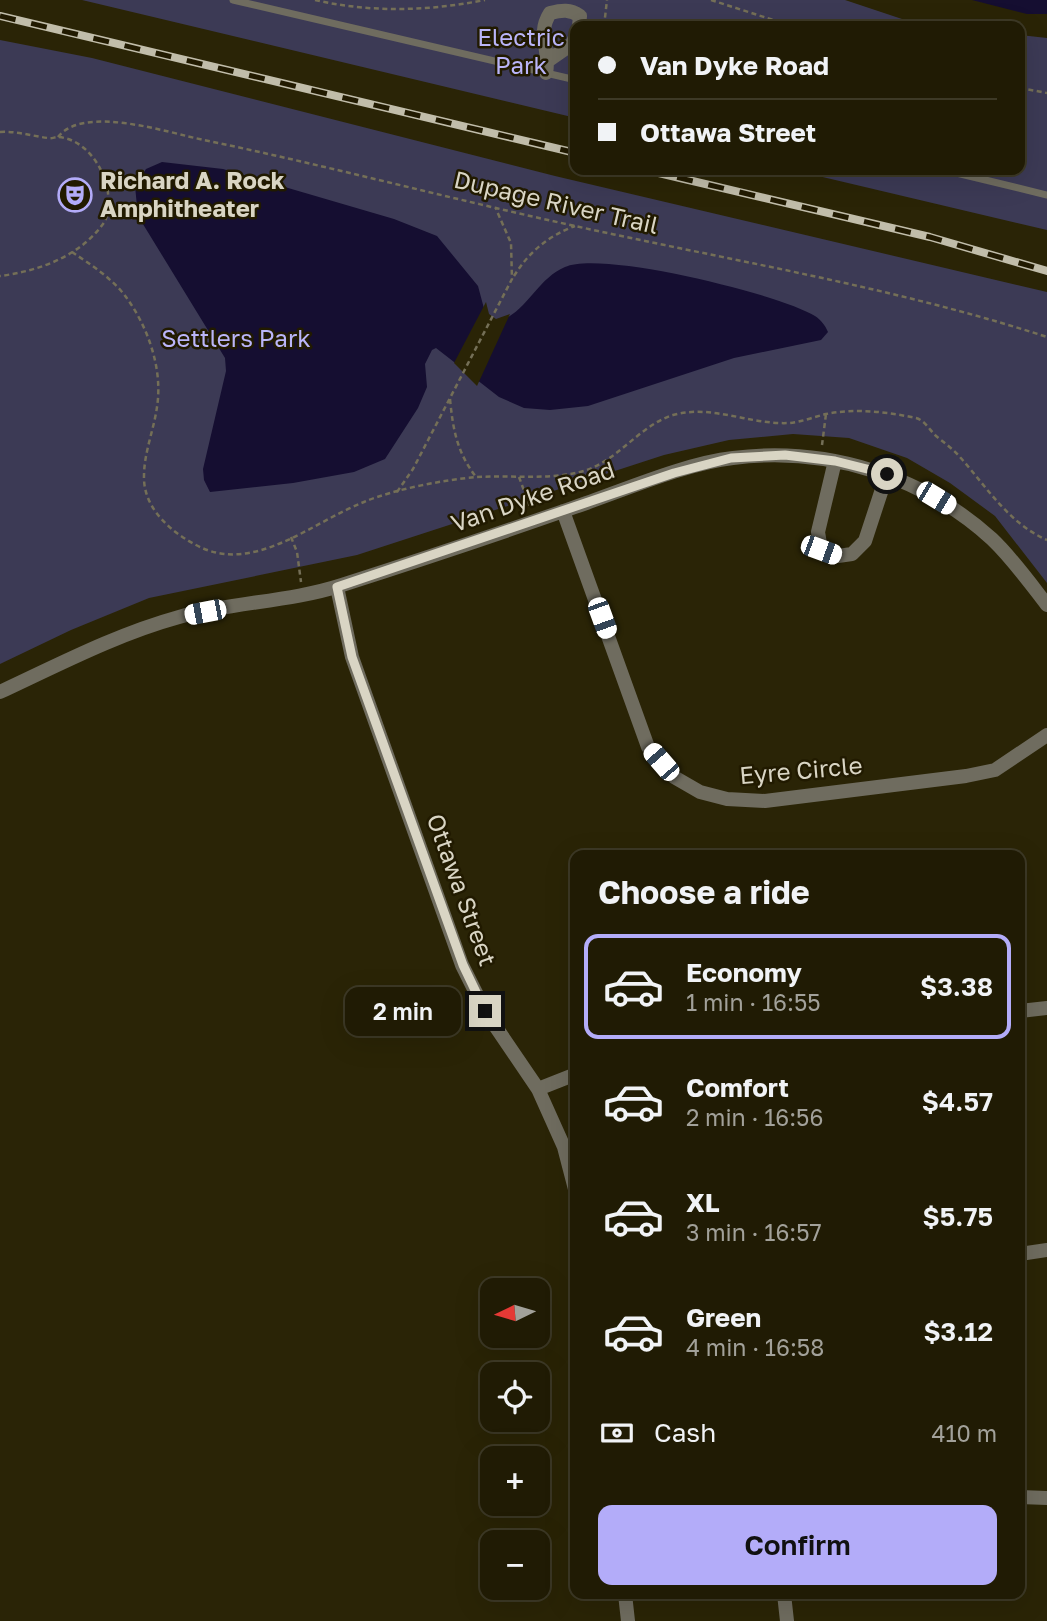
<!DOCTYPE html>
<html lang="en">
<head>
<meta charset="utf-8">
<style>
  :root { --surface:#201b04; --page:#2d2813; --text:#f1f3f6; --muted:#a2a19a; --line:#3d3926; --accent:#b3acf9 }
  body { margin:0; font-family:"Golos Text",sans-serif; background:var(--page); color:var(--text); height:100vh; display:flex; flex-direction:column; font-size:26px; white-space:nowrap }
  * { box-sizing:border-box; margin:0 }
  p { font-size:23px; color:var(--muted) }
  .icon { flex:none; width:38px; height:38px; fill:none; stroke:currentColor; stroke-width:2; stroke-linecap:round; stroke-linejoin:round }
  .map { position:relative; flex:1; overflow:hidden }
  .drawer { position:absolute; left:570px; top:850px; width:455px; height:749px; display:flex; flex-direction:column; background:var(--surface); border-radius:14px; box-shadow:0 7px 28px #0002,0 0 0 2px var(--line) }
  .drawer>* { flex:none }
  .hud { position:absolute; left:570px; top:21px; width:455px; height:154px; border-radius:14px; box-shadow:0 7px 28px #0002,0 0 0 2px var(--line); display:grid; align-content:center; height:154px; padding:0 28px; background:var(--surface) }
  .needle { width:46px; rotate:265deg }
  .fabs { position:absolute; left:480px; top:1278px; display:grid; gap:14px }
  .fabs a { display:grid; place-items:center; width:70px; height:70px; border-radius:14px; background:var(--surface); box-shadow:0 7px 28px #0002,0 0 0 2px var(--line); font-size:35px }
  .end { position:absolute; width:32px; height:32px; margin:-16px; border:9px solid #d9d5c4; background:#111; box-shadow:0 0 0 4px #111 }
  .from { border-radius:50% }
  .bubble { position:absolute; height:49px; border-radius:14px; background:var(--surface); box-shadow:0 7px 28px #0002,0 0 0 2px var(--line); font-size:23px; font-weight:600; line-height:49px; text-align:center }
  .car { position:absolute; width:21px; height:42px; margin:-21px -10px; border-radius:9px; box-shadow:0 0 5px 2px #0007; background:linear-gradient(#fff 24%,#345 0 40%,#fff 0 76%,#345 0 86%,#fff 0) }
  .hud b { display:flex; align-items:center; gap:24px; height:66px; font-size:26px }
  .hud b+b { border-top:2px solid var(--line) }
  .hud i { width:18px; height:18px; background:var(--text) }
  ul { padding:0; list-style:none }
  li { display:flex; align-items:center; gap:21px; height:105px; margin:0 14px 10px; padding:0 14px; border:4px solid transparent; border-radius:14px }
  li div { flex:1 }
  li b { display:block; font-size:26px }
  li em { font-style:normal; font-weight:600 }
  li.current { border-color:var(--accent) }
  li>.icon { width:63px; height:63px; stroke-width:1.5 }
  h2 { padding:0 28px; font-size:32px; line-height:84px }
  .pay { display:flex; align-items:center; gap:18px; height:77px; padding:0 28px; font-size:26px }
  .pay p { margin-inline-start:auto }
  .primary-button { display:flex; gap:14px; margin-top:auto; padding:14px 28px }
  .primary-button a { flex:1; height:80px; border-radius:14px; background:var(--accent); color:#111; font-size:28px; font-weight:600; line-height:80px; text-align:center }
  .map>svg:first-child { display:block }
  .green { fill:#3c3a55 }
  .water { fill:#150e31 }
  .pier { fill:#2a2406 }
  .lines { fill:none; stroke-linecap:round; stroke-linejoin:round }
  .path { stroke:#746f57; stroke-width:2.5; stroke-dasharray:5 3.5; stroke-linecap:butt }
  .service { stroke:#6f6c5f; stroke-width:7 }
  .minor { stroke:#6f6c5f; stroke-width:14 }
  .rail-casing { stroke:#c1bdaa; stroke-width:8 }
  .rail { stroke:#211a00; stroke-width:5; stroke-dasharray:16; stroke-linecap:butt }
  .route { stroke:#d9d5c4; stroke-width:9 }
  .labels { text-anchor:middle; stroke-width:5; stroke-linejoin:round; paint-order:stroke }
  .park-label { font-size:24px; fill:#bab5f9; stroke:#211a00 }
  .poi-label { font-size:24px; font-weight:bold; fill:#d9d5c4; stroke:#211a00; text-anchor:start }
  .street-label { font-size:24px; fill:#d9d5c4; stroke:#211a00 }
</style>
</head>
<body>
<div class="map">
<svg width="1047" height="1621" viewBox="0 0 1047 1621">
  <rect width="100%" height="100%" fill="#2a2406"/>
  <path class="green" d="M82 0H845L911 22 947 26H576V118Z
    M1020 35 1047 38V230L793 170H1020Z
    M0 40 92 58 555 176 1047 292V583L995 516 950 483 907 458 849 438 793 434 729 440 664 455 357 555 149 598 71 630 0 664Z"/>
  <path class="water" d="M972 0H1047V14H1027Z
    M162 162 223 169 394 219 437 236 478 286 486 316 495 323C528 313 535 280 565 267 601 250 779 294 815 316 821 320 825 325 828 332L821 340 734 358 588 406 550 410 524 408 499 397 436 348 432 350 425 364 427 387 418 408 385 459 354 472 293 483 210 492 204 480 203 469 226 371 225 358 138 216 135 186 146 169Z"/>
  <path class="pier" d="M486 302 489 314 496 319 510 314 477 386 454 363Z"/>
  <g class="lines">
    <path class="path" d="M315 0C371 13 429 11 485 0
      M711 0 792 26
      M604 26 607 0
      M1020 88 1047 93
      M0 132C17 131 32 136 48 138 51 139 55 137 58 137 86 139 105 169 108 193 109 203 109 216 103 224 79 257 38 271 0 276
      M58 137C84 104 169 133 204 140 329 166 451 199 575 226 733 261 893 287 1047 337
      M72 252C90 264 113 279 126 297 148 327 163 369 157 407 154 429 144 453 144 476 143 508 171 532 196 545 253 576 312 522 364 502 395 489 443 480 477 477 511 475 547 480 580 472 617 463 638 426 673 415 712 404 750 425 789 423 801 422 814 417 826 414 856 408 887 412 916 418 924 420 929 429 935 435 943 442 952 448 959 456 987 487 1008 523 1047 540
      M514 276C529 252 548 236 575 226
      M450 399C453 430 457 452 476 477
      M822 445 826 414
      M519 477 530 507
      M397 492 413 469 512 279 511 243 496 209
      M291 537 297 552 301 582"/>
    <path class="service" d="M233 0 576 80
      M944 170 1047 195"/>
    <path class="minor" d="M549 60 572 44 576 35
      M546 73C551 49 536 35 550 13 562 10 570 9 580 16L579 26
      M835 461 818 532 821 550 838 556 852 554 865 541 887 474
      M563 511 648 747 674 777 700 792 727 799 765 801 966 776 995 770 1047 735
      M337 587 352 657 462 965 485 1011 538 1089 564 1147 576 1193
      M0 692C58 665 117 634 179 617 232 602 290 602 342 585 420 560 498 534 575 507 622 491 686 463 733 458 827 446 923 476 992 539 1013 559 1030 583 1047 605
      M1020 1011 1047 1008
      M538 1089 576 1074
      M1020 1254 1047 1250
      M1020 1497 1047 1498
      M625 1594 628 1621
      M784 1594 787 1621"/>
    <defs>
      <path id="rail" d="M0 16 576 153
        M646 170 930 237 1047 271"/>
    </defs>
    <use href="#rail" class="rail-casing"/>
    <use href="#rail" class="rail"/>
  </g>
  <g class="lines">
    <path class="route" d="M485 1011 463 965 352 657 337 587 674 473 731 458 785 455 835 461 887 474"/>
  </g>
  <defs>
    <symbol id="theatre-ring" viewBox="-11 -11 22 22"><circle r="9.5" fill="#211a00" stroke="#b3acf9" stroke-width="1.5"/><path d="M-5-5.5Q0-4 5-5.5V0Q5 5 0 6Q-5 5-5 0ZM-3.3-2.5H-1v1.5H-3.3ZM1-2.5H3.3v1.5H1ZM-2.8 1Q0 5.5 2.8 1Z" fill="#b3acf9"/></symbol>
  </defs>
  <g fill-rule="evenodd">
    <use href="#theatre-ring" x="56" y="176" width="38" height="38"/>
  </g>
  <g class="labels">
    <g class="park-label">
      <text x="521" y="46">Electric<tspan x="521" dy="28">Park</tspan></text>
      <text x="236" y="347">Settlers Park</text>
    </g>
    <g class="poi-label">
      <text x="100" y="189">Richard A. Rock<tspan x="100" dy="28">Amphitheater</tspan></text>
    </g>
    <g class="street-label">
      <text transform="translate(556 203) rotate(13)" y="8">Dupage River Trail</text>
      <text transform="translate(533 497) rotate(-19)" y="8">Van Dyke Road</text>
      <text transform="translate(801 771) rotate(-5)" y="8">Eyre Circle</text>
      <text transform="translate(461 890) rotate(70)" y="8">Ottawa Street</text>
    </g>
  </g>
</svg>
<div class="fabs">
<a><svg class="needle" viewBox="-14 -14 28 28"><path d="M0-13l5 13h-10z" fill="#e53935"/><path d="M0 13l5-13h-10z" fill="#a2a19a"/></svg></a>
<a><svg class="icon" aria-label="locate" viewBox="0 0 24 24"><circle cx="12" cy="12" r="6"/><path d="M12 2v4M12 18v4M2 12h4M18 12h4"/></svg></a>
<a>+</a>
<a>−</a>
</div>
<i class="end from" style="left:887px;top:474px"></i>
<i class="end" style="left:485px;top:1011px"></i>
<div class="bubble" style="left:345px;top:987px;width:116px">2 min</div>
<i class="car" style="left:936px;top:498px;rotate:121deg"></i>
<i class="car" style="left:821px;top:550px;rotate:110deg"></i>
<i class="car" style="left:205px;top:612px;rotate:259deg"></i>
<i class="car" style="left:602px;top:618px;rotate:160deg"></i>
<i class="car" style="left:661px;top:762px;rotate:319deg"></i>
<div class="hud">
<b><i class="from"></i>Van Dyke Road</b>
<b><i></i>Ottawa Street</b>
</div>
<section class="drawer">
<h2>Choose a ride</h2>
<ul>
<li class="current"><svg class="icon" aria-label="car" viewBox="0 0 24 24"><path d="M5 17H2v-5l4-1 3-4h7l3 4 3 1v5h-3M9 17h6M6 11h13"/><circle cx="7" cy="17" r="2"/><circle cx="17" cy="17" r="2"/></svg><div><b>Economy</b><p>1 min · 16:55</p></div><em>$3.38</em></li>
<li><svg class="icon" aria-label="car" viewBox="0 0 24 24"><path d="M5 17H2v-5l4-1 3-4h7l3 4 3 1v5h-3M9 17h6M6 11h13"/><circle cx="7" cy="17" r="2"/><circle cx="17" cy="17" r="2"/></svg><div><b>Comfort</b><p>2 min · 16:56</p></div><em>$4.57</em></li>
<li><svg class="icon" aria-label="car" viewBox="0 0 24 24"><path d="M5 17H2v-5l4-1 3-4h7l3 4 3 1v5h-3M9 17h6M6 11h13"/><circle cx="7" cy="17" r="2"/><circle cx="17" cy="17" r="2"/></svg><div><b>XL</b><p>3 min · 16:57</p></div><em>$5.75</em></li>
<li><svg class="icon" aria-label="car" viewBox="0 0 24 24"><path d="M5 17H2v-5l4-1 3-4h7l3 4 3 1v5h-3M9 17h6M6 11h13"/><circle cx="7" cy="17" r="2"/><circle cx="17" cy="17" r="2"/></svg><div><b>Green</b><p>4 min · 16:58</p></div><em>$3.12</em></li>
</ul>
<div class="pay"><svg class="icon" aria-label="cash" viewBox="0 0 24 24"><path d="M3 7h18v10H3z"/><circle cx="12" cy="12" r="2"/></svg>Cash<p>410 m</p></div>
<div class="primary-button"><a>Confirm</a></div>
</section>
</div>
</body>
</html>
